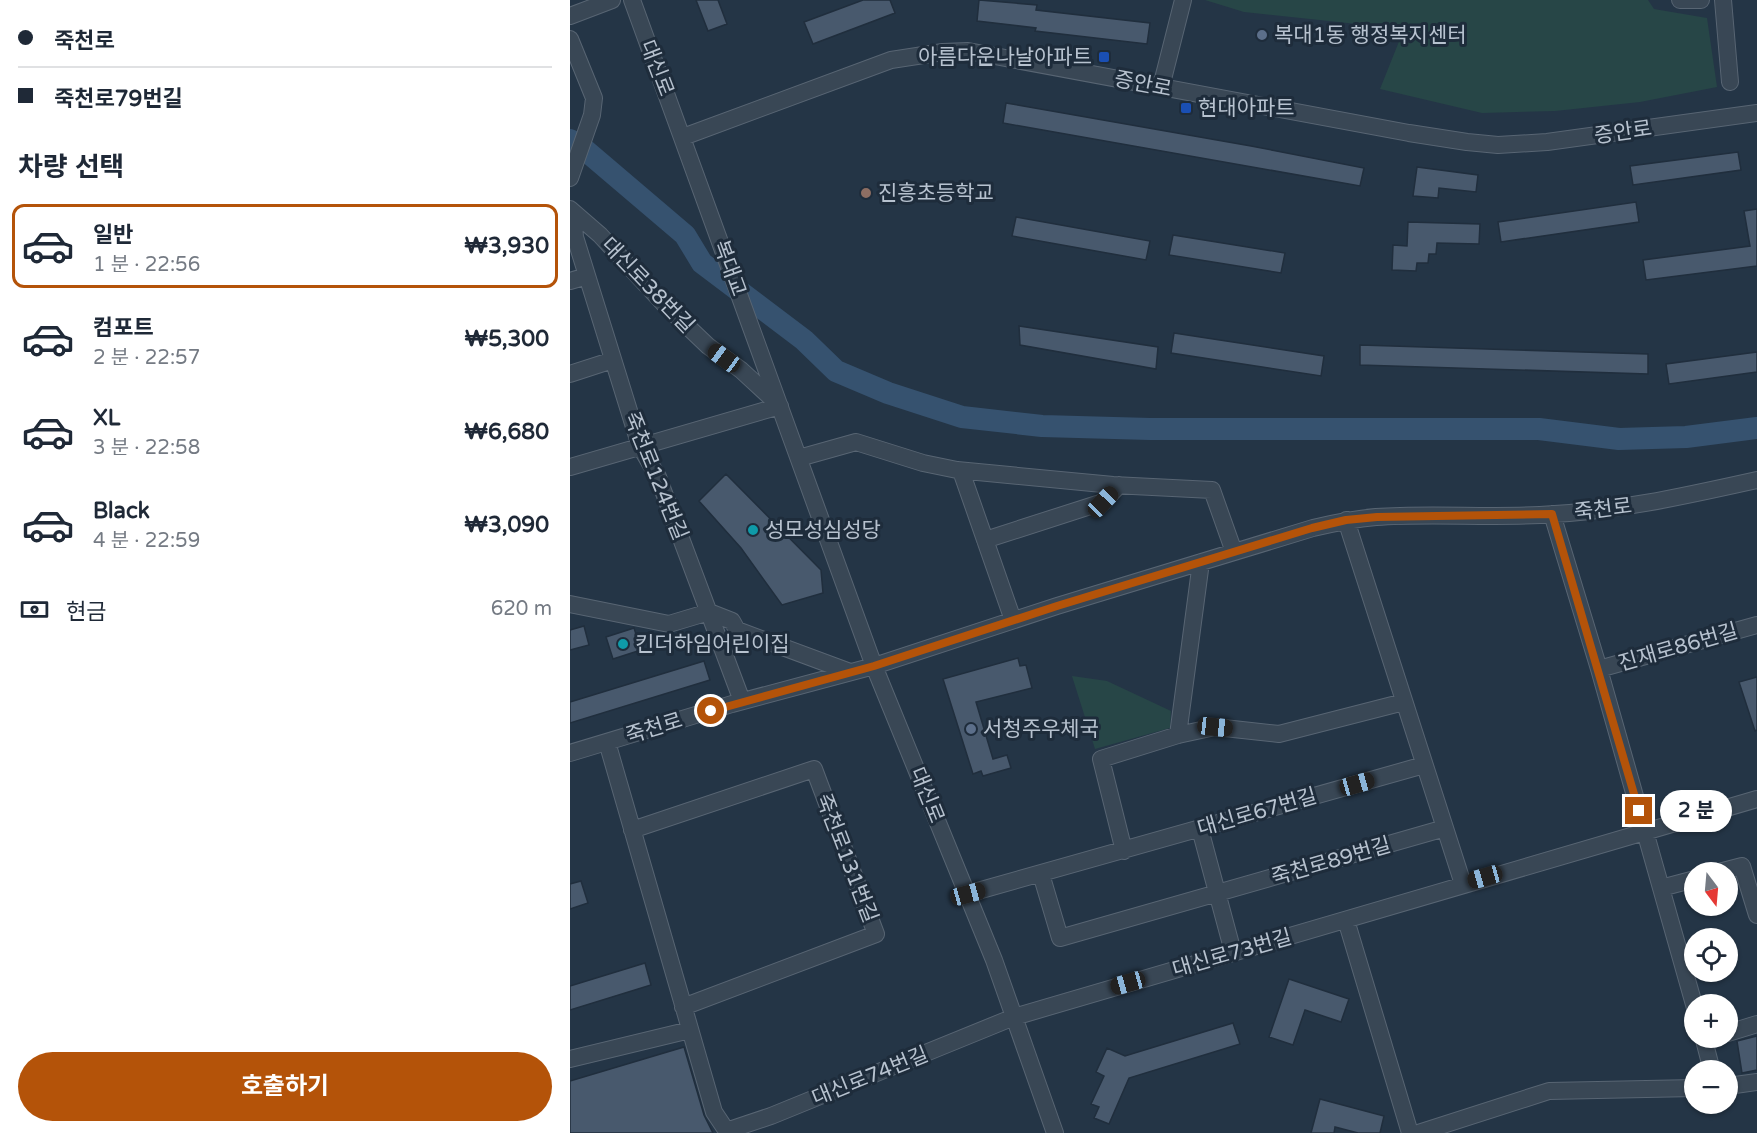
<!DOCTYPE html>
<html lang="ko">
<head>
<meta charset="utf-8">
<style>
  :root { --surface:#fff; --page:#f2f2f3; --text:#1f2937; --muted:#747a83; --line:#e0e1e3; --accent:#b45309 }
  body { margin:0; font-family:"Varela Round","Noto Sans KR",sans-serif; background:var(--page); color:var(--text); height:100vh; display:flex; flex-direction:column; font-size:22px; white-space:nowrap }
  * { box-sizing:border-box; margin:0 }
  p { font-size:20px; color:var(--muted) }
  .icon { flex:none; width:33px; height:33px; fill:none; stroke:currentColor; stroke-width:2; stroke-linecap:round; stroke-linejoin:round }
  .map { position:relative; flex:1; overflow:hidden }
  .panel { display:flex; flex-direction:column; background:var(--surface); width:570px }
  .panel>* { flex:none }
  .banner { display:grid; align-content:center; height:132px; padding:0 18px; background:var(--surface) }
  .needle { width:39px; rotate:164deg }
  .controls { position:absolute; left:1114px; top:862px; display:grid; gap:12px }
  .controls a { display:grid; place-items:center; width:54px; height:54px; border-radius:50%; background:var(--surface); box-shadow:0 2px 4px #0004; font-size:30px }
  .end { position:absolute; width:27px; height:27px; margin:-14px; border:8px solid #b45309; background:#fff; box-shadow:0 0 0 3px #fff }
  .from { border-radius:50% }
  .bubble { position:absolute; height:42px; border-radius:21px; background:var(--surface); box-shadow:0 2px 4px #0004; font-size:20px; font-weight:700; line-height:42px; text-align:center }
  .car { position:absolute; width:18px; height:36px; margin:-18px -9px; border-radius:8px; box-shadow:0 0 4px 2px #0007; background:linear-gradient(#222 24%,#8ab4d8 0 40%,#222 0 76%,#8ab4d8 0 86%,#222 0) }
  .banner b { display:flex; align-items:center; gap:21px; height:57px; font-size:22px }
  .banner b+b { border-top:2px solid var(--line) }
  .banner i { width:15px; height:15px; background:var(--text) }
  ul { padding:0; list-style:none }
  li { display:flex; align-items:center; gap:18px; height:84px; margin:0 12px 9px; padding:0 6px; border:3px solid transparent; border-radius:12px }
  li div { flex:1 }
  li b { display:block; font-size:22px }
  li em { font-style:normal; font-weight:700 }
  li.current { border-color:var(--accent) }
  li>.icon { width:54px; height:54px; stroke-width:1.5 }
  h2 { padding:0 18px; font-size:27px; line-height:72px }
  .pay { display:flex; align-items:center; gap:15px; height:66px; padding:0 18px; font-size:22px }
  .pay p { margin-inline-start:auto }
  .primary-button { display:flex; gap:12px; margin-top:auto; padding:12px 18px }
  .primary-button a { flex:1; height:69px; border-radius:36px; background:var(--accent); color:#fff; font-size:24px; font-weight:700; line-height:69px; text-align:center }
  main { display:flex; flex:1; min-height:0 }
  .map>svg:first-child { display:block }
  .green { fill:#274647 }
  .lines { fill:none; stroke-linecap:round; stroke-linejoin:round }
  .river { stroke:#36526f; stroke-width:22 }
  .building { fill:#48596d; stroke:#202e3d; stroke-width:1.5 }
  .minor-casing { stroke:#586573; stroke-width:18 }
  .minor { stroke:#394755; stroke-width:16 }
  .route { stroke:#b45309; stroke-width:8 }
  .service-dot { fill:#5c6f8a; stroke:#1e2c3b; stroke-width:2 }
  .transit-dot { fill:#1a4fb4; stroke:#1e2c3b; stroke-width:2 }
  .education-dot { fill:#8d6e63; stroke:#1e2c3b; stroke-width:2 }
  .culture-dot { fill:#0f9aa8; stroke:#1e2c3b; stroke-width:2 }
  .labels { text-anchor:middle; stroke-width:6; stroke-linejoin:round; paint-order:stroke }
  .poi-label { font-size:21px; fill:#b7c2cf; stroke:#1e2c3b; text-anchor:start }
  .street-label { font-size:21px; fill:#b7c2cf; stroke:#1e2c3b }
</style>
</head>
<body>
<main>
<section class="panel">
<div class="banner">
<b><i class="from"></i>죽천로</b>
<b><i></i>죽천로79번길</b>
</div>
<h2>차량 선택</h2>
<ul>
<li class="current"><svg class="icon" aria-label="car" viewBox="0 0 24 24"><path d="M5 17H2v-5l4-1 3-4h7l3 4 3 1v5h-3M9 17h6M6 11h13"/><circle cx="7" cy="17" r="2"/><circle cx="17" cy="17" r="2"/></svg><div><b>일반</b><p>1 분 · 22:56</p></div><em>₩3,930</em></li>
<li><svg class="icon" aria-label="car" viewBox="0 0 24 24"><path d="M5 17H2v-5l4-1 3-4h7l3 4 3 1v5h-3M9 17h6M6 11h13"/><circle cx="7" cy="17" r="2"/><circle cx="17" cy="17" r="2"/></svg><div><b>컴포트</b><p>2 분 · 22:57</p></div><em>₩5,300</em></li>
<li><svg class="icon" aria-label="car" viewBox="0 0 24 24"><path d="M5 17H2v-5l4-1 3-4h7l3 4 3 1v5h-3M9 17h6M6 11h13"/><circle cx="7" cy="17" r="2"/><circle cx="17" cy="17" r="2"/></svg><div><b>XL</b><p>3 분 · 22:58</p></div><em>₩6,680</em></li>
<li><svg class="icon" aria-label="car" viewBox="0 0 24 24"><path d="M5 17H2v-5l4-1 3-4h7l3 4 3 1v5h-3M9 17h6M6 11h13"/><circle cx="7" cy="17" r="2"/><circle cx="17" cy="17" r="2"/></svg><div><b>Black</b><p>4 분 · 22:59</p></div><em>₩3,090</em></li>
</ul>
<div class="pay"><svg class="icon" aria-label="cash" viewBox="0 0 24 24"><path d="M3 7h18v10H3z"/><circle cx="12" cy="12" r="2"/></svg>현금<p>620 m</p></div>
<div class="primary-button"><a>호출하기</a></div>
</section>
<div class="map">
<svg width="1187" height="1133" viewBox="0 0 1187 1133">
  <rect width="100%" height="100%" fill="#243546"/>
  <path class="green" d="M635 0H1078L1084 9 1137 18 1147 87 1070 102 985 111 912 113 810 89 830 39 787 24 674 12Z
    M502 676 537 681 601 711 600 728 525 749Z"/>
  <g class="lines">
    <path class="river" d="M0 140 7 143 115 235 132 263 234 340 266 371 318 393 392 417 472 426 580 429H969L1049 439 1116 437 1187 428"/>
  </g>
  <path class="building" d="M126 0H148L157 24 138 31Z
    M293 0H320L325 13 243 44 234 22Z
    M409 0 467 5 466 10 580 23 577 44 465 31 466 28 407 21Z
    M436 103 681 146 794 168 790 186 433 123Z
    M1168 152 1171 170 1063 185 1060 166Z
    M847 167 908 175 906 192 869 188 868 198 843 196Z
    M1066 202 1069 222 931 242 928 222Z
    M1187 209V266L1076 280 1073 260 1180 246 1174 211Z
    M446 217 580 241 576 260 442 236Z
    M838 222 910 224 909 244 867 243 866 254H859L858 263H847L846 271 822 270 823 245 837 246Z
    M603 235 715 253 711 273 599 255Z
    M449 326 588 347 586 369 450 345Z
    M604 333 754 356 751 376 601 353Z
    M790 345 1078 354V374L790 365Z
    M1187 352V372L1099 384 1096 364Z
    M156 474 251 570 253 593 212 605 171 548 129 501Z
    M14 626 19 645 0 650V630Z
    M64 628 71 650 43 659 36 637Z
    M448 658 450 666 456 665 462 688 406 702 423 759 437 755 441 768 413 776 411 771 403 774 373 679Z
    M134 661 140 680 0 723V702Z
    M1187 677V730L1185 731 1169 682Z
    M11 881 18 903 0 909V884Z
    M75 963 81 985 0 1010V986Z
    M719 979 779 999 771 1022 735 1010 723 1045 699 1037Z
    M663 1023 670 1044 559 1078 539 1124 524 1118 529 1107 521 1104 534 1076 526 1072 537 1048 555 1056Z
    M1187 1036V1070L1172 1073 1167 1041Z
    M114 1047 134 1115 143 1133H0V1081Z
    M750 1099 814 1116 810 1133H788L765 1127 764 1133H741Z"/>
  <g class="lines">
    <defs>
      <path id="minor" d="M62 0 304 666 424 960 485 1133
        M1110 0H1131
        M1153 0 1160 82
        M0 16 42 0
        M0 39 24 98 22 115 0 178
        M591 87 613 0
        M113 137 321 60 373 52 398 51 430 57 839 133 897 142 928 145 977 142 1187 113
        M0 209 30 235 95 305 138 346 171 370 209 405
        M3 212 5 237 70 446 88 477 172 701
        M0 281 17 276
        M0 374 43 360
        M229 458 286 442 353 463 387 470 543 485 642 490 664 552
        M0 467 210 406
        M391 471 443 620
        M982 514 1029 669 1125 1008
        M776 520 893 884
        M415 540 533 502 549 485
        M0 604 99 624 139 612 162 621 167 630 280 672
        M1029 669 1187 625
        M608 735 631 562
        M37 742 144 1112 154 1127 162 1129 201 1116 444 1017 1187 799
        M0 753 162 704 304 666 487 606 743 528C764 523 784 519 806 517 860 513 916 518 970 515 1044 512 1115 496 1187 480
        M630 829 663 952
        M62 830 244 769 306 934 113 1007
        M554 851 531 759 608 735 645 727 709 734 834 702
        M1145 873 1172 866 1187 915
        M471 874 490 938 875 828
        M1091 888 1125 879
        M397 894 854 765
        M776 920 840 1133
        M1158 1033 1187 1024
        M1134 1040 1142 1071
        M0 1059 120 1030
        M1158 1086 1187 1082
        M848 1133 979 1091 1125 1088"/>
    </defs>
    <use href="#minor" class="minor-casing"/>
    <use href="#minor" class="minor"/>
  </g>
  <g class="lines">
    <path class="route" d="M141 711 304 666 487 606 742 528 776 520 807 517 982 514 1069 811"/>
  </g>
  <g class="service-dot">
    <circle cx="692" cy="35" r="6"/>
    <circle cx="401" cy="729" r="6"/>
  </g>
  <g class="transit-dot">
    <rect x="528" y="51" width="12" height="12" rx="3"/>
    <rect x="610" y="102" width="12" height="12" rx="3"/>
  </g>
  <circle class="education-dot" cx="296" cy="193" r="6"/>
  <g class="culture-dot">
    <circle cx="183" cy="530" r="6"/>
    <circle cx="53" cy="644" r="6"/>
  </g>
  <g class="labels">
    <g class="poi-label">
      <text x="704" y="42">복대1동 행정복지센터</text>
      <text x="522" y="64" text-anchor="end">아름다운나날아파트</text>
      <text x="628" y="115">현대아파트</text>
      <text x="308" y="200">진흥초등학교</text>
      <text x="195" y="537">성모성심성당</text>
      <text x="65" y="651">킨더하임어린이집</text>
      <text x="413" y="736">서청주우체국</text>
    </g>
    <g class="street-label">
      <text transform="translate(87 68) rotate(69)" y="7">대신로</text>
      <text transform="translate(573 84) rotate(11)" y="7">증안로</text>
      <text transform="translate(1053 132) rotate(-8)" y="7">증안로</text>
      <text transform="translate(160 268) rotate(70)" y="7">복대교</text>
      <text transform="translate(78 285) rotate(46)" y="7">대신로38번길</text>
      <text transform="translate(86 476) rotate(68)" y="7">죽천로124번길</text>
      <text transform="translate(1033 509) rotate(-7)" y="7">죽천로</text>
      <text transform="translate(1108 647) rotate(-16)" y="7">진재로86번길</text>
      <text transform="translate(84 728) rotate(-17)" y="7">죽천로</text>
      <text transform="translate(357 795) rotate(68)" y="7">대신로</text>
      <text transform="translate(687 812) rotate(-16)" y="7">대신로67번길</text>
      <text transform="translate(277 858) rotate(69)" y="7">죽천로131번길</text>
      <text transform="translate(761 861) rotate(-16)" y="7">죽천로89번길</text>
      <text transform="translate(662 953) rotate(-16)" y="7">대신로73번길</text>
      <text transform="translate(300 1076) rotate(-22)" y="7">대신로74번길</text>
    </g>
  </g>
</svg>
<div class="controls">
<a><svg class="needle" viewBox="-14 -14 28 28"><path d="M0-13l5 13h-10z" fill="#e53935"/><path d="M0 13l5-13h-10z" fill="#747a83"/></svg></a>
<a><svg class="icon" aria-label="locate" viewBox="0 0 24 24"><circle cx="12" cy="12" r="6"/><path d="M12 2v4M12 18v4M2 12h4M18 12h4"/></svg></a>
<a>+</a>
<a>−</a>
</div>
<i class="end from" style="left:141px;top:711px"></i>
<i class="end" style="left:1069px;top:811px"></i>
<div class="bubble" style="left:1090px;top:790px;width:72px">2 분</div>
<i class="car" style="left:154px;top:358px;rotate:306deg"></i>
<i class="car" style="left:533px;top:502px;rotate:44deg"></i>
<i class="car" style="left:645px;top:727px;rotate:96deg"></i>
<i class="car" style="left:787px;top:784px;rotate:74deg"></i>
<i class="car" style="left:915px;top:877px;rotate:254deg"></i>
<i class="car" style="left:398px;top:894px;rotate:75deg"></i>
<i class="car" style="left:558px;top:983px;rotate:254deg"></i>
</div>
</main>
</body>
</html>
